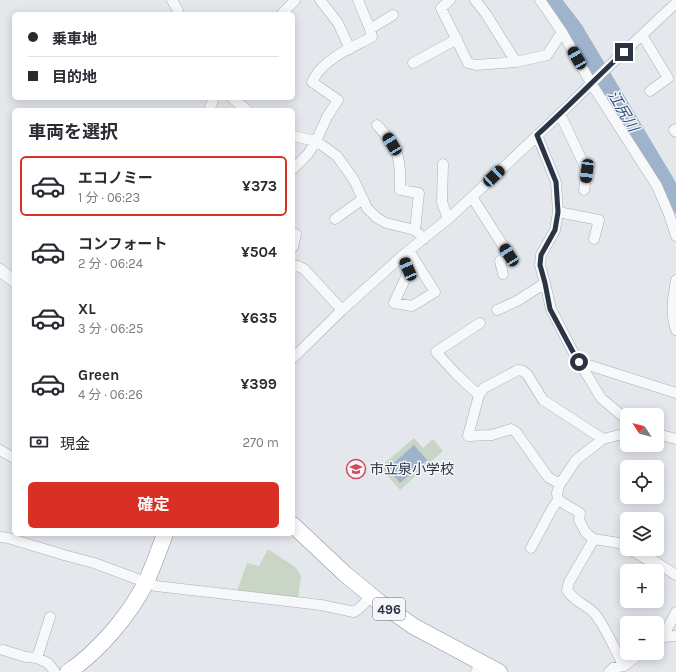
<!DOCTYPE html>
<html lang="ja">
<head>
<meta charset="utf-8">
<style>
  :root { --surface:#fff; --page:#f7f7f7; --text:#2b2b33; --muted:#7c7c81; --line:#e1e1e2; --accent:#d93025 }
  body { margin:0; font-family:Karla,"Noto Sans JP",sans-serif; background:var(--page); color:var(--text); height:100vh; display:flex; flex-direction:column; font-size:15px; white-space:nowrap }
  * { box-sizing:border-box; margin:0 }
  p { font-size:13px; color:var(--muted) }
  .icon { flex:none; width:22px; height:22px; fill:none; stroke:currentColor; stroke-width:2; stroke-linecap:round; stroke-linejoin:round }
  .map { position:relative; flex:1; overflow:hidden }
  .details { position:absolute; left:12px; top:108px; width:283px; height:428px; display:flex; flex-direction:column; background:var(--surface); border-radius:6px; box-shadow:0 2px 10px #0003 }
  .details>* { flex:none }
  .banner { position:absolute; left:12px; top:12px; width:283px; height:88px; border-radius:6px; box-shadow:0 2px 10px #0003; display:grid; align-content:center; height:88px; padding:0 16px; background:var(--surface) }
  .needle { width:26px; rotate:306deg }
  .controls { position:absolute; left:620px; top:408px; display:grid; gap:8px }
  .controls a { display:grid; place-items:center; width:44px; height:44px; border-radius:6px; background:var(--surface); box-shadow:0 2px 10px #0003; font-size:20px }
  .end { position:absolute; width:18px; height:18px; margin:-9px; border:5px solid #2b3445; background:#fff; box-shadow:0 0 0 2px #fff }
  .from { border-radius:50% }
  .car { position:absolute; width:12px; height:24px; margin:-12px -6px; border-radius:5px; box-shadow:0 0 3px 1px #0007; background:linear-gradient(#222 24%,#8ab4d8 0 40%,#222 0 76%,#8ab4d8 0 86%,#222 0) }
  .banner b { display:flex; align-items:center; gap:14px; height:38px; font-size:15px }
  .banner b+b { border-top:1px solid var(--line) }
  .banner i { width:10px; height:10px; background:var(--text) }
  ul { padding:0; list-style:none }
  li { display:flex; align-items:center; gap:12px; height:60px; margin:0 8px 6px; padding:0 8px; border:2px solid transparent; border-radius:6px }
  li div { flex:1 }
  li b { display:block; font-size:15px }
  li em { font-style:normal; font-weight:700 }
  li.on { border-color:var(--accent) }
  li>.icon { width:36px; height:36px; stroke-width:1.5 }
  h2 { padding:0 16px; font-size:18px; line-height:48px }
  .pay { display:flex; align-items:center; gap:10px; height:44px; padding:0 16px; font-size:15px }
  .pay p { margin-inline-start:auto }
  .primary-button { display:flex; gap:8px; margin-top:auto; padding:8px 16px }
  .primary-button a { flex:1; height:46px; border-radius:6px; background:var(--accent); color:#fff; font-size:16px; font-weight:700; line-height:46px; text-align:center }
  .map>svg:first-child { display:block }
  .green { fill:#c9d6c5 }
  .water { fill:#9fb4cc }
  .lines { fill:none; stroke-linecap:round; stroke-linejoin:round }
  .river { stroke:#9fb4cc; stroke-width:17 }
  .minor-casing { stroke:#a9aeb7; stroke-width:11 }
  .tertiary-casing { stroke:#a9aeb7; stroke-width:13 }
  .trunk-casing { stroke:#8b94a3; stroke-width:17 }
  .minor { stroke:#f7f8fa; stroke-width:10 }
  .tertiary { stroke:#f7f8fa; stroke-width:12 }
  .trunk { stroke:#fff; stroke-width:16 }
  .route { stroke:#2b3445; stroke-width:5 }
  .labels { text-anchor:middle; stroke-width:3; stroke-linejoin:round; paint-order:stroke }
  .shield { fill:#f4f6f9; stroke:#676e7b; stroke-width:1 }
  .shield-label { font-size:13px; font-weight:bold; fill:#2b3445 }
  .poi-label { font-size:14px; fill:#2b3445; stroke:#f4f6f9; text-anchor:start }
  .water-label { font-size:15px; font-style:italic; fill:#34527a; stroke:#f4f6f9 }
</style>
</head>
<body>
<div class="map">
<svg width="676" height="672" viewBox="0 0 676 672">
  <rect width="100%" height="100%" fill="#e4e7ec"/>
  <path class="green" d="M414 438 423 448 433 439 443 451 400 490 380 467Z
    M268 549 295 567 301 576 298 599 237 591 247 563 259 566Z"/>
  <path class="water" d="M414 445 427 460 400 483 388 468Z"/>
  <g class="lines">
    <path class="river" d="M552 0 575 30 667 184 676 205"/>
    <defs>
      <path id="minor" d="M172 0 178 11V14
        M320 0 338 23 350 49
        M358 0 370 29
        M450 0 441 8 468 63 476 65 516 62 547 55 562 32
        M475 0 486 14 516 62
        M540 0 562 32 591 83 657 186 669 214 676 236
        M282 14 295 0
        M642 35 668 78 650 91
        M413 63 457 39
        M232 98 247 110
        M209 110 214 98
        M560 114 587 171 584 190
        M377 125C384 133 392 141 396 151 401 163 400 177 400 190L419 193 415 230
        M676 129 674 130 676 132
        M537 135 556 182 558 212 555 230 541 255 540 265 545 283 551 309 572 350 601 398 627 420
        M293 136 316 141 337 156 354 180 367 208 377 218 386 223 415 230 424 239
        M443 164 442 202 448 219
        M293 169 308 154 316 141 327 117 338 100 312 82C315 77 317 72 321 69 335 54 355 46 372 37L370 29 393 15
        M472 197 509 255 500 261 503 274
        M558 212 599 220 594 239
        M335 219 363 199
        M293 247 296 234
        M402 256 408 269 406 277 394 303 412 306 435 292 409 251
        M293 267 298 266 304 269 342 310
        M676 280C673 298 670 312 676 330
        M497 310 517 301 545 283
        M293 358 342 310 402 256 448 219 472 197 560 114 606 69 676 3
        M579 362 676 393
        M479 395 457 375 436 352 480 323
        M657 434 676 439
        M0 450 14 458
        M560 484 548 477 516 432 511 429 492 435 468 436 479 395 484 388 518 370 523 371 527 374 543 400 603 439
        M558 500 580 513 579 520 586 533 594 539 619 543 627 547
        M0 537 8 538 64 555 94 563 156 586 321 605 354 612C361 608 366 602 371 595
        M594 539 569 582 567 590C573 601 587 605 595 614 606 628 615 650 624 666
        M531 548 552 509 558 500 557 493 560 484 576 460 603 439 627 433
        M630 549 646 559H651L676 575
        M663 637 676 636
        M657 641 663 637 676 612
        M3 650 26 657 37 658 48 663 55 672
        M37 658 50 617
        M476 672 481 662
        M609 672 613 668 624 666 641 653"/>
      <path id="tertiary" d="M0 270 14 281"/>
      <path id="trunk" d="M293 525 345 574 379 602 413 626 499 672
        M68 672C98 652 130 615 146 582 153 567 159 550 165 534"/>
    </defs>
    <use href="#minor" class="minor-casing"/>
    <use href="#tertiary" class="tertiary-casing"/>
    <use href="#trunk" class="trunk-casing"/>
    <use href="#minor" class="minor"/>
    <use href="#tertiary" class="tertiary"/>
    <use href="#trunk" class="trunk"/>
  </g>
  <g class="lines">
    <path class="route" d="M579 362 572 350 550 309 545 283 540 265 541 255 555 230 558 212 556 182 537 135C567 108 595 79 624 52"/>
  </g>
  <defs>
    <symbol id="school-ring" viewBox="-11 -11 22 22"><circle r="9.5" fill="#f4f6f9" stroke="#d1495b" stroke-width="1.5"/><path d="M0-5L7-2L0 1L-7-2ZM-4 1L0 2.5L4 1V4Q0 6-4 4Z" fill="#d1495b"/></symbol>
  </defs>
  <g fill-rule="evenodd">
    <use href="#school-ring" x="345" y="458" width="22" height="22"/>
  </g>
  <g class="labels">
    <rect class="shield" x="373" y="598" width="32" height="22" rx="3"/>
    <g class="shield-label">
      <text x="389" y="614">496</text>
    </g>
    <g class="poi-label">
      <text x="370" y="474">市立泉小学校</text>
    </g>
    <g class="water-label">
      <text transform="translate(623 111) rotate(59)" y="5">江尻川</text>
    </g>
  </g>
</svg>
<div class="controls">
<a><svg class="needle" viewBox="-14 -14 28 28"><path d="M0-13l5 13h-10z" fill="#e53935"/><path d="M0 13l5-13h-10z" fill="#7c7c81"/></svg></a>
<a><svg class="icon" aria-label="locate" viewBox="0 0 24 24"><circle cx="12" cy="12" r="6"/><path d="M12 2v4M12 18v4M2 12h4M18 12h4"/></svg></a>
<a><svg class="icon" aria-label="layers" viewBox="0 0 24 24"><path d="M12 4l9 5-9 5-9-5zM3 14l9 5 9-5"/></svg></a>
<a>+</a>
<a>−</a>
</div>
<i class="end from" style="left:579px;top:362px"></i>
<i class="end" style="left:624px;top:52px"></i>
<i class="car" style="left:577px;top:58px;rotate:330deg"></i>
<i class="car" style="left:392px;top:144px;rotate:329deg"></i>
<i class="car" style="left:587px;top:171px;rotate:187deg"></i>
<i class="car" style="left:494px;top:176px;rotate:47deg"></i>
<i class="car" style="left:509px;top:255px;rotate:328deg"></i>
<i class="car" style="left:408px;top:269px;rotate:337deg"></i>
<div class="banner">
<b><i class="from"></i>乗車地</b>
<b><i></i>目的地</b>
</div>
<section class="details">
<h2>車両を選択</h2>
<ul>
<li class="on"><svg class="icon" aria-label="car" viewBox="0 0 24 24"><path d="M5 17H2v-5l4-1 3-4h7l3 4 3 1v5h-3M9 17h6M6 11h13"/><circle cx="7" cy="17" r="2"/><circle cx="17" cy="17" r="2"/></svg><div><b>エコノミー</b><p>1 分 · 06:23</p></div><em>¥373</em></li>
<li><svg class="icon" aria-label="car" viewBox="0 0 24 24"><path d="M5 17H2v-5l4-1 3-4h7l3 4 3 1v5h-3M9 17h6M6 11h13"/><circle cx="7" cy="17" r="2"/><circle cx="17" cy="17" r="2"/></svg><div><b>コンフォート</b><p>2 分 · 06:24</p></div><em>¥504</em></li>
<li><svg class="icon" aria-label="car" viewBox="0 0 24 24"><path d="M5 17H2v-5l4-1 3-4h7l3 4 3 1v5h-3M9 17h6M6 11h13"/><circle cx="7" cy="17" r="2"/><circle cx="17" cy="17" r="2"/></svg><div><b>XL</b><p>3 分 · 06:25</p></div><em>¥635</em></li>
<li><svg class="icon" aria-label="car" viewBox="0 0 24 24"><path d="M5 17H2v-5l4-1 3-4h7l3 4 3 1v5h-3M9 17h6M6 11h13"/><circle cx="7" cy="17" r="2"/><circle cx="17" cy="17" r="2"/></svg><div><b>Green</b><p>4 分 · 06:26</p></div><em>¥399</em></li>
</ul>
<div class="pay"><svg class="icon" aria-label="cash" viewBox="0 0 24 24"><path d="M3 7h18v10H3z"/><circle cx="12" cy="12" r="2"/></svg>現金<p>270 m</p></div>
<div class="primary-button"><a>確定</a></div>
</section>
</div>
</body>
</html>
